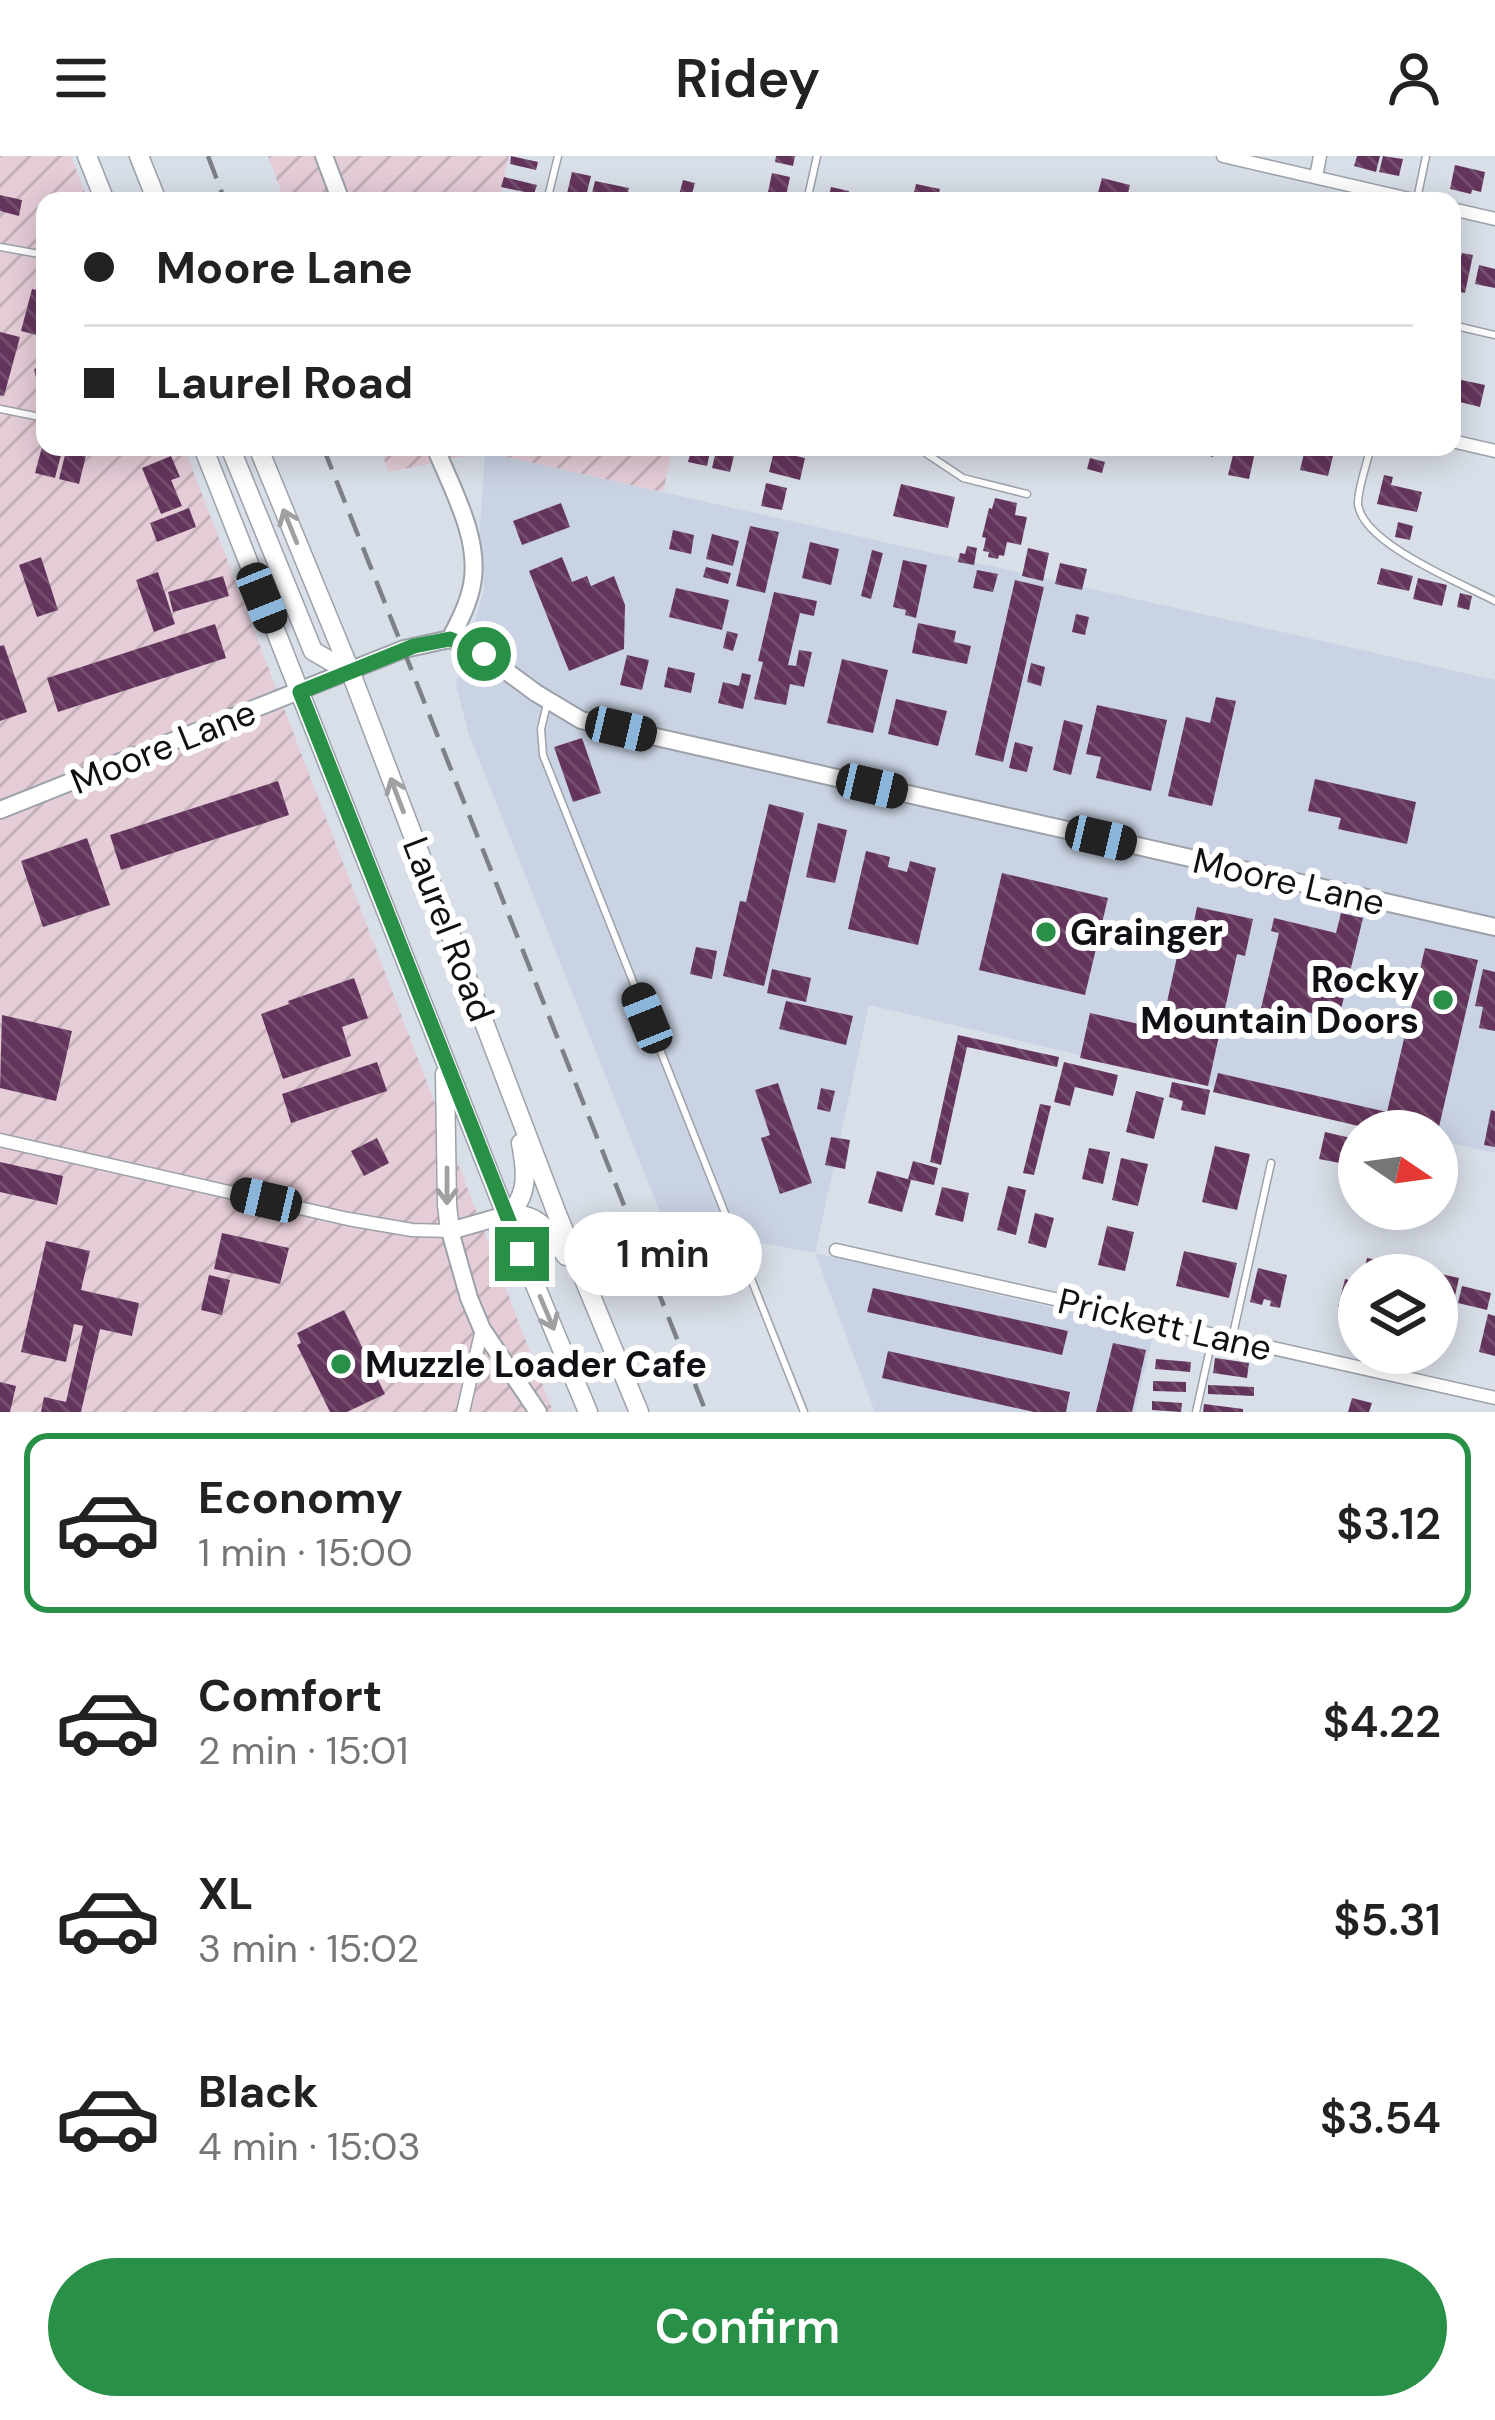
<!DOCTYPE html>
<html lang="en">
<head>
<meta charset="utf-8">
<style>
  :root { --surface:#fff; --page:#f6f6f6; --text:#222; --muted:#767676; --line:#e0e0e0; --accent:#289047 }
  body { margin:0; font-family:"DM Sans",sans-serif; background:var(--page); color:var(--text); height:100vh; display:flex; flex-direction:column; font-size:45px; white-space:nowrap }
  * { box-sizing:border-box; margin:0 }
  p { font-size:39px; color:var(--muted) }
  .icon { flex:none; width:66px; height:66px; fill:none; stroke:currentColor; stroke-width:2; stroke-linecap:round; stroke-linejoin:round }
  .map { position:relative; height:1256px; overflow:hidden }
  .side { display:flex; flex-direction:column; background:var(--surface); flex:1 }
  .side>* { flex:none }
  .hud { position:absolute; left:36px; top:36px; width:1425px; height:264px; border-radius:24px; box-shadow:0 6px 30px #0003; display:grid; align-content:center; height:264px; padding:0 48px; background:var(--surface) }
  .needle { width:78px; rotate:103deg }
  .tools { position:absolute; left:1338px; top:954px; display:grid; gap:24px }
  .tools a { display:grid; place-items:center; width:120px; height:120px; border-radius:50%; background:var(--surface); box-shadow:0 6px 30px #0003; font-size:60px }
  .end { position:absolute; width:54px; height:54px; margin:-27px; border:15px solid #289047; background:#fff; box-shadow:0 0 0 6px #fff }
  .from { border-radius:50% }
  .bubble { position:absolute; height:84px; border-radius:42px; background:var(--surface); box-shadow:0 6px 30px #0003; font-size:39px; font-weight:600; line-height:84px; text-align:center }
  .car { position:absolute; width:36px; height:72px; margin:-36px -18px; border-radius:15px; box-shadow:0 0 9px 3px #0007; background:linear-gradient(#222 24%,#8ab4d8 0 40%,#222 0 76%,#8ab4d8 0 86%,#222 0) }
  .hud b { display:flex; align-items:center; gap:42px; height:114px; font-size:45px }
  .hud b+b { border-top:3px solid var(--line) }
  .hud i { width:30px; height:30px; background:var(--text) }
  ul { padding:21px 0 0; list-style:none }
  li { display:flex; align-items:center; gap:36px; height:180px; margin:0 24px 18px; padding:0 24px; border:6px solid transparent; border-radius:24px }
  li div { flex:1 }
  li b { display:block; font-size:45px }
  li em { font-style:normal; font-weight:600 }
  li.current { border-color:var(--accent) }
  li>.icon { width:108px; height:108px; stroke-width:1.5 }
  .primary-button { display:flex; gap:24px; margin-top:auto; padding:24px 48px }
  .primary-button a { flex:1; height:138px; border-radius:72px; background:var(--accent); color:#fff; font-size:48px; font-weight:600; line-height:138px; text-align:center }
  header { display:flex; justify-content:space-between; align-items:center; height:156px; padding:0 48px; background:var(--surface); font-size:54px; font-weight:600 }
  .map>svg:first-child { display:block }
  .built { fill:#cad3e3 }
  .industrial { fill:url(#industrial-furrows) }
  .building { fill:url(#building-back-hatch) }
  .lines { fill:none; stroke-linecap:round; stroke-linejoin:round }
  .lane-casing { stroke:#9ca1aa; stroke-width:9 }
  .street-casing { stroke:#9ca1aa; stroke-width:15 }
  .secondary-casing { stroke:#9ca1aa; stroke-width:20 }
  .primary-casing { stroke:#9ca1aa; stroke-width:21 }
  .lane { stroke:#fff; stroke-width:6 }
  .street { stroke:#fff; stroke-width:12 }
  .secondary { stroke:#fff; stroke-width:16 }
  .primary { stroke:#fff; stroke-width:18 }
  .rail { stroke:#7c8187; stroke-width:4.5; stroke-dasharray:24 12; stroke-linecap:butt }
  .oneway { stroke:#9fa0a1 }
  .route { stroke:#289047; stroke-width:15 }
  .poi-dot { fill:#289047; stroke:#fff; stroke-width:4.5 }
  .labels { text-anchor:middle; stroke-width:12; stroke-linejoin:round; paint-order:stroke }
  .street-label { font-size:36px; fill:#0f1114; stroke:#fff }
  .poi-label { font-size:36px; font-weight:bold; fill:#0f1114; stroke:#fff; text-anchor:start }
</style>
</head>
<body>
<header><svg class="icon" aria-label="menu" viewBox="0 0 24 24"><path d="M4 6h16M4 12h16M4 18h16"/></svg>Ridey<svg class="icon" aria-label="person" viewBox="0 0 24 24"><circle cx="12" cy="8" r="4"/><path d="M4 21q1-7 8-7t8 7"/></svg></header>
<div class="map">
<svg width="1495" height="1256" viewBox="0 0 1495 1256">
  <defs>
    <pattern id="industrial-furrows" width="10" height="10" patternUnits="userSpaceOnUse" patternTransform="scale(3)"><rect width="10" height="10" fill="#e5cdd8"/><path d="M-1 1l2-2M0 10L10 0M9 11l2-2" fill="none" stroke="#c3afb8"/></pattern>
    <pattern id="building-back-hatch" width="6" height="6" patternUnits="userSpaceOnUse" patternTransform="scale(3)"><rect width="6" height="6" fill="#64355c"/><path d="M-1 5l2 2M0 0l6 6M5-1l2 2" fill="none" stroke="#754f6e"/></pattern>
  </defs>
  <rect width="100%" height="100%" fill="#d9dfe8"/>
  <path class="built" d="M485 296 1495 524V997L1437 984V975H1400L869 849 815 1097 1154 1175 1135 1256H875L815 1097 665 1069 469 579 456 529 484 434 480 372Z"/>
  <path class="industrial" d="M0 0H71L88 45H45V291H184L553 1256H0Z
    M268 0H509L499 45H285Z
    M379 291H673L663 336 485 296 389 316Z"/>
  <path class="building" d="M511 0 538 6 536 14 510 8Z
    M776 0H795L793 10 775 6Z
    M1357 0H1380L1376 16 1354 10Z
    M1383 0 1403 3 1399 20 1379 16Z
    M1455 9 1485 16 1481 36 1472 34 1471 38 1450 33Z
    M572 16 591 20 585 45 566 42Z
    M772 17 790 21 785 45 767 41Z
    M504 21 537 29 534 38 501 31Z
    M1102 22 1130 29 1126 45 1096 44Z
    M683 24 695 27 691 41 679 39Z
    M595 25 629 32 626 45H590Z
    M916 28 940 33 937 45H912Z
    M831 31 849 35 847 45H828Z
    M639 37 667 43V45H637Z
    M0 39 22 44 19 60 0 55Z
    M1462 97 1473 99 1465 137 1452 134V102L1460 104Z
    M1479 109 1495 113V132L1475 128Z
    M32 133 45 136V166L41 180 21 175Z
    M0 176 20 181 4 240 0 239Z
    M45 210V252H43L34 213Z
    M1452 222 1485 229 1480 251 1452 244Z
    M42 291H63L55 322 35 317Z
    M67 291H88L79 328 59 323Z
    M692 291H711L707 310 688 306Z
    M717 291H736L730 316 712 312Z
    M1178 291H1215L1213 301Z
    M1235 291 1256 292 1249 323 1228 319Z
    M1305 293 1333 300 1328 320 1300 314Z
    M774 295 805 302 800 324 769 316Z
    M171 300 180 321 171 324 182 350 161 358 142 312Z
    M1090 302 1105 306 1102 317 1087 313Z
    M1384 319 1393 321 1391 329 1422 336 1417 356 1377 348Z
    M766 327 787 332 782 354 761 350Z
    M901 328 955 341 948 372 893 360Z
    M995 342 1017 347 1015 359 1027 361 1021 389 1007 386 1004 400 999 399 998 403 988 401 989 396 983 395 986 382 982 381 989 352 992 353Z
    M561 347 570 371 522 389 513 365Z
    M189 352 196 371 157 386 150 367Z
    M1398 366 1413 370 1410 384 1395 381Z
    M750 370 779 376 765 437 736 430Z
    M673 374 694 379 691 398 669 393Z
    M712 378 739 385 733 410 706 403Z
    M810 386 839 393 831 429 802 422Z
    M967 390 977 392 974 409 958 406 960 397 965 398Z
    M1028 392 1049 397 1043 425 1022 420Z
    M872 394 883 397 871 443 861 440Z
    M41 401 58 454 37 461 19 409Z
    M562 401 572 426 587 420 591 430 614 420 625 449 624 493 569 515 529 415Z
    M903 404 927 409 916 462 905 459 906 454 893 451Z
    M1060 407 1087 413 1082 434 1055 428Z
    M706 411 731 417 728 428 703 421Z
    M1381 412 1413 420 1409 435 1377 428Z
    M977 414 998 418 993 436 973 432Z
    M158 416 175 468 154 476 136 424Z
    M223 420 229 440 173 456 168 436Z
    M1418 422 1447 429 1442 450 1413 443Z
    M1015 424 1044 431 1003 606 975 599Z
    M676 432 729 444 722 474 669 461Z
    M774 436 817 445 814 460 800 457 788 509 796 510 799 494 812 496 804 531 790 528 786 549 754 543 763 506 758 505Z
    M1460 437 1472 440 1469 454 1457 451Z
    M1076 458 1089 461 1085 479 1072 476Z
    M918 467 956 475 954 486 971 490 967 508 912 497Z
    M215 468 226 502 58 556 47 522Z
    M727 475 738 478 733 495 723 492Z
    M4 489 27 556 0 565V490Z
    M627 499 649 504 642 534 620 529Z
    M842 503 888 514 873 577 827 567Z
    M1031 507 1045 511 1041 530 1027 526Z
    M668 511 695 517 691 537 664 531Z
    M742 517 751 519 743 553 718 547 723 526 739 530Z
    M1216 541 1236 545 1212 650 1168 640 1186 561 1210 567Z
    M896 543 947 555 938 590 888 578Z
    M1097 549 1167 564 1151 635 1096 622 1101 601 1086 598Z
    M1064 564 1083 569 1071 619 1053 614Z
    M582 582 601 637 573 646 554 591Z
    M1015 586 1033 591 1027 616 1009 612Z
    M1315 623 1416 646 1407 688 1338 673 1341 662 1308 655Z
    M278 625 289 659 121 714 110 679Z
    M769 648 804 657 764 830 723 820 740 745 746 746Z
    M818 667 847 674 835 727 806 721Z
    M87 682 110 749 43 771 21 705Z
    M866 695 890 701 888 711 907 716 910 705 936 712 918 789 848 773Z
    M1002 717 1108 742 1085 839 979 814Z
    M1197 751 1253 763 1245 800 1237 798 1208 930 1080 902 1090 857 1161 873 1181 783 1190 785Z
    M1341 757 1363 762 1337 870 1327 867 1328 861 1283 850 1276 877 1256 873 1279 777 1271 775 1274 762 1336 777Z
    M696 791 717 795 712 823 690 818Z
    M1425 792 1478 804 1438 975H1380L1213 936 1218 917 1387 956Z
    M772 813 811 822 806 846 767 837Z
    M1483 813 1495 816V875L1479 872 1483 851 1475 850Z
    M354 822 368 862 342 871 351 900 283 923 261 858 289 848 288 845Z
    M786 845 853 860 846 889 779 873Z
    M2 859 72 875 56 945 0 932Z
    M958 879 1059 901 1057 911 967 891 941 1009 930 1006Z
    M377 906 387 935 291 967 282 938Z
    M1064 906 1118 919 1113 940 1075 931 1070 950 1054 946Z
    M1172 926 1210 934 1205 959 1181 954 1183 945 1169 941Z
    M778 927 812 1027 780 1038 761 982 770 979 755 934Z
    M821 932 835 935 830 956 817 953Z
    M1136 935 1164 942 1154 983 1126 976Z
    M1040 948 1051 950 1034 1019 1023 1017Z
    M1491 954 1495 955V991L1484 989Z
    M1325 976 1355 983 1350 1009 1319 1003Z
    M831 981 850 984 845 1013 825 1009Z
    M377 982 389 1007 364 1020 351 995Z
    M1215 990 1250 998 1237 1054 1202 1046Z
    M1089 992 1110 996 1103 1028 1082 1023Z
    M1121 1002 1148 1008 1138 1050 1112 1044Z
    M913 1005 938 1012 934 1029 908 1023Z
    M0 1006 63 1020 57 1049 0 1036Z
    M877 1015 911 1024 902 1056 868 1047Z
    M1008 1030 1026 1034 1016 1079 997 1074Z
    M942 1031 969 1037 963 1066 935 1059Z
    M1035 1057 1054 1062 1046 1092 1028 1087Z
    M1107 1070 1134 1076 1125 1115 1098 1109Z
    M222 1077 289 1092 280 1128 214 1113Z
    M46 1085 90 1095 81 1134 139 1147 132 1180 100 1173 81 1256H41L44 1241 66 1246 83 1170 74 1168 66 1206 21 1196Z
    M1184 1095 1237 1107 1229 1142 1176 1130Z
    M1367 1102 1382 1105 1379 1119H1363Z
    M1258 1112 1287 1119 1280 1152 1270 1150 1271 1145 1264 1143 1262 1149 1250 1146Z
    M1355 1116 1359 1117V1155L1338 1151 1345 1123 1353 1125Z
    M1441 1118 1459 1122 1452 1153 1437 1149Z
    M209 1119 230 1124 222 1159 201 1154Z
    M1462 1130 1491 1137 1487 1154 1458 1147Z
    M873 1132 1068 1175 1062 1199 867 1156Z
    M344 1154 385 1238 347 1256H330L297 1189 301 1187 297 1177Z
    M1488 1158 1495 1160V1200L1479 1196Z
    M1113 1187 1146 1194 1132 1256H1096Z
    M888 1195 1070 1236 1066 1256H1034L882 1222Z
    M1215 1202 1249 1207 1247 1222 1213 1217Z
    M1156 1203 1191 1206 1190 1216 1155 1213Z
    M1153 1225 1186 1226V1236L1153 1235Z
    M0 1226 16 1230 10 1256H0Z
    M1208 1229 1254 1231V1240L1208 1238Z
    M1352 1242 1372 1247 1369 1256H1348Z
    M1152 1245 1182 1247 1181 1256 1152 1254Z
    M1204 1248 1243 1253V1256H1203Z"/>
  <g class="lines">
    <defs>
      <path id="lane" d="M1417 43 1426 0
        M547 45 558 0
        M807 45 817 0
        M0 91 45 99
        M1452 169 1495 179
        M0 253 45 262
        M177 291 203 297
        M926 291 927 298 963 322 1027 338
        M1371 291C1367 306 1358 333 1358 347 1360 387 1463 428 1495 445
        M547 548 541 573 543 599 804 1256
        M1232 1183 1271 1007
        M1196 1256 1213 1179"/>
      <path id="street" d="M1223 0 1418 45
        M1316 21 1320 0
        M1452 53 1495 63
        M1452 285 1495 295
        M0 984 348 1063 412 1074 450 1075
        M836 1094 1495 1242
        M463 1256 482 1173"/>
      <path id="secondary" d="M324 0 341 45
        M435 291C452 333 481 383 472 429 468 449 459 466 450 483
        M0 654 404 493 450 483 483 498 536 537 581 564 1495 771
        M506 1059 450 1075 469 1142 482 1173 538 1256"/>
      <path id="primary" d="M87 0 105 45
        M139 0 157 45
        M203 291 506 1059 588 1256
        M230 291 313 495 351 517
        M258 291 351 517 557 1058 639 1256
        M445 918 447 1049 450 1075
        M506 1059C530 1042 526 1013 521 987
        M506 1059C539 1055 549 1076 566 1100"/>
    </defs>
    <use href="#lane" class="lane-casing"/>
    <use href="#street" class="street-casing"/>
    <use href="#secondary" class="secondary-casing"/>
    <use href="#primary" class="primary-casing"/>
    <use href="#lane" class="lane"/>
    <use href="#street" class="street"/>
    <use href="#secondary" class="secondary"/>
    <use href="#primary" class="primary"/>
    <path class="rail" d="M208 0 225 45
      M323 291 706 1256"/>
  </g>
  <defs><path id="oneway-shaft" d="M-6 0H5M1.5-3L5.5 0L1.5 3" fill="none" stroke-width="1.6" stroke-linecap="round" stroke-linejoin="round" transform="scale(3)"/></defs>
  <g class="oneway">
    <use href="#oneway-shaft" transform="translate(290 370) rotate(-112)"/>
    <use href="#oneway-shaft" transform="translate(397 639) rotate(-111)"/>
    <use href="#oneway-shaft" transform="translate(447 1030) rotate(90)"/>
    <use href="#oneway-shaft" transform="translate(547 1157) rotate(67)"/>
  </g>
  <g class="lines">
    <path class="route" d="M484 498 450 483 414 490 300 536 522 1098"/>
  </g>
  <g class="poi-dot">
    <circle cx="1046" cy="776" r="12"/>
    <circle cx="1443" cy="844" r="12"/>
    <circle cx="341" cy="1208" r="12"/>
  </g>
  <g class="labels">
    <g class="street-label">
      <text transform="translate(163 590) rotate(-22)" y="13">Moore Lane</text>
      <text transform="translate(1289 725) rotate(13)" y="13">Moore Lane</text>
      <text transform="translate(449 773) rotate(69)" y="13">Laurel Road</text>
      <text transform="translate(1165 1168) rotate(13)" y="13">Prickett Lane</text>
    </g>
    <g class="poi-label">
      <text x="1070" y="789">Grainger</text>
      <text x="1419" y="836" text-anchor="end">Rocky<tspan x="1419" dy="41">Mountain Doors</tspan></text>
      <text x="365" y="1221">Muzzle Loader Cafe</text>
    </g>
  </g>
</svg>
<div class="tools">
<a><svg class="needle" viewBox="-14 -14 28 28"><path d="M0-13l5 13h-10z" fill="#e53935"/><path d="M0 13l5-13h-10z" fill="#767676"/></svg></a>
<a><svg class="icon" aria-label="layers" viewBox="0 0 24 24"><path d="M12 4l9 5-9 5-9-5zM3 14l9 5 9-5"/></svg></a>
</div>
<i class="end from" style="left:484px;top:498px"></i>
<i class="end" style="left:522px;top:1098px"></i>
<div class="bubble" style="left:564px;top:1056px;width:198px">1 min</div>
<i class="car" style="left:262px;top:442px;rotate:158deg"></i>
<i class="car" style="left:621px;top:573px;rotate:103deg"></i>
<i class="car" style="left:872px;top:630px;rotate:103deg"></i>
<i class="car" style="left:1101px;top:682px;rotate:103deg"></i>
<i class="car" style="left:647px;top:862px;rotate:338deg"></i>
<i class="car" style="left:266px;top:1044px;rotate:283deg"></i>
<div class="hud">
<b><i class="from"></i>Moore Lane</b>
<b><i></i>Laurel Road</b>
</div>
</div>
<section class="side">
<ul>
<li class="current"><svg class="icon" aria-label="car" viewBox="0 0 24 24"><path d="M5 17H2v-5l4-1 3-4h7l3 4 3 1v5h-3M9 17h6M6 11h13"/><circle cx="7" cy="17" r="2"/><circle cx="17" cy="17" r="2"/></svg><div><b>Economy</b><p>1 min · 15:00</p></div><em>$3.12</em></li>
<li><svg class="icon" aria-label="car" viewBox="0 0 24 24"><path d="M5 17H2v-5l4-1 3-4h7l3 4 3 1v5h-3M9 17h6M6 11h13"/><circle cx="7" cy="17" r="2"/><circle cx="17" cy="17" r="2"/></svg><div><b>Comfort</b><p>2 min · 15:01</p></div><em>$4.22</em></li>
<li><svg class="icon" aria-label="car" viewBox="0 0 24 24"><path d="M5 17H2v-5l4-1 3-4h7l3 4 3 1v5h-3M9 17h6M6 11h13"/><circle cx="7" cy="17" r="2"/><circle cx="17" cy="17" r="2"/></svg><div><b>XL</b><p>3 min · 15:02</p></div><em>$5.31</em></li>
<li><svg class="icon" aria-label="car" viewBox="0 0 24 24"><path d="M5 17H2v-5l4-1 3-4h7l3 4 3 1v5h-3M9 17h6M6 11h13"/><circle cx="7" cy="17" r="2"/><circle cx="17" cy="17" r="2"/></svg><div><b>Black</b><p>4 min · 15:03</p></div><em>$3.54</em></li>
</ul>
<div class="primary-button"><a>Confirm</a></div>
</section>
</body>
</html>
